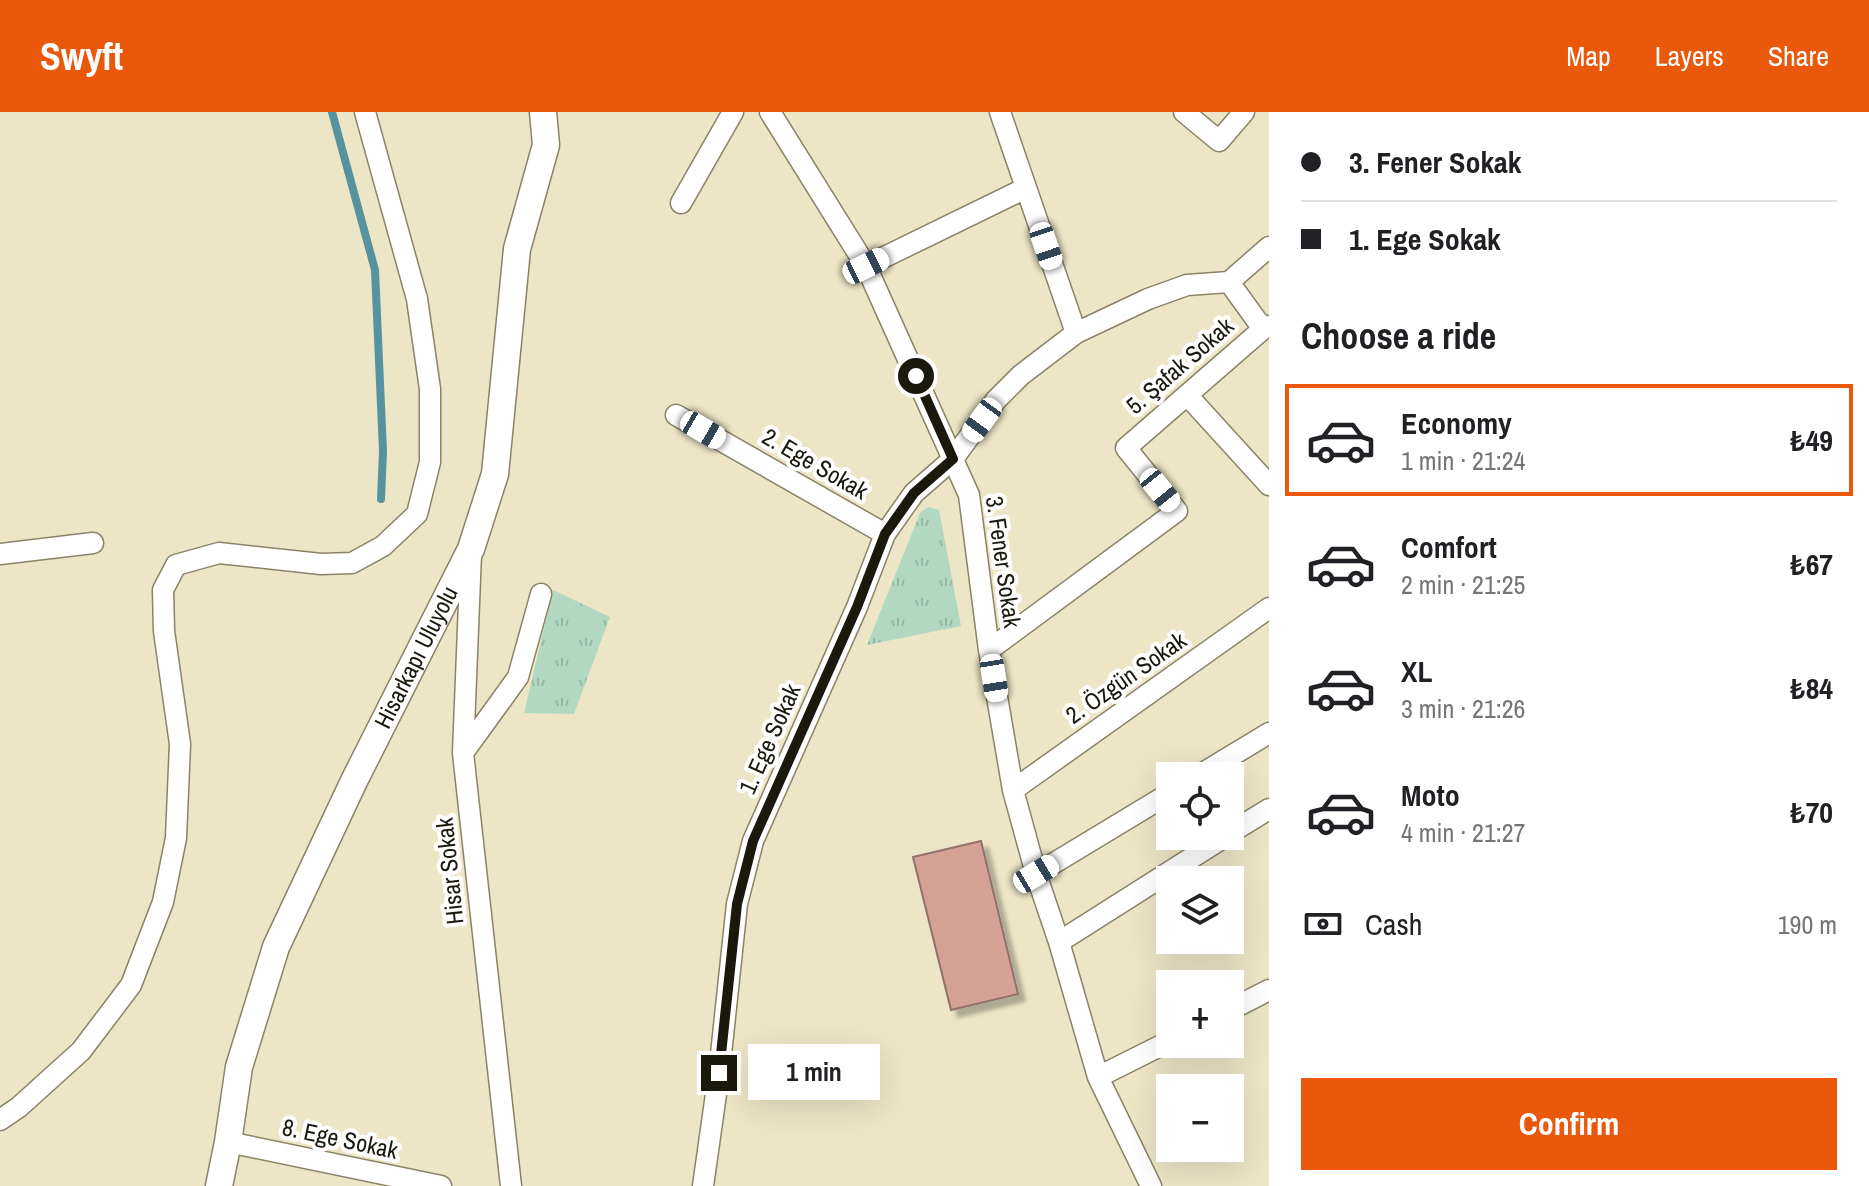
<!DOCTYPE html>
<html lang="en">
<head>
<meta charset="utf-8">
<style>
  :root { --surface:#fff; --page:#f6f6f6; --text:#202124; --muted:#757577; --line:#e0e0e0; --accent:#ea580c }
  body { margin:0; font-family:"Archivo Narrow",sans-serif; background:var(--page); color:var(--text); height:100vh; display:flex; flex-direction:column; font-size:30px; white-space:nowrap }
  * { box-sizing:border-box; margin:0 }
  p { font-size:26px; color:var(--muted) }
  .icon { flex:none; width:44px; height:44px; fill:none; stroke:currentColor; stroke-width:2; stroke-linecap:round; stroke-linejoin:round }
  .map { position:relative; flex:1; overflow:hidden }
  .sheet { display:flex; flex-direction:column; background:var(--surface); width:600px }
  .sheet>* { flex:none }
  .hud { display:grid; align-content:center; height:176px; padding:0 32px; background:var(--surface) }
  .buttons { position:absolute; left:1156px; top:650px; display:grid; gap:16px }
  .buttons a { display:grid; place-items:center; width:88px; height:88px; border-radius:0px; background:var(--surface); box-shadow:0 8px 32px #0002; font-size:40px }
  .end { position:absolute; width:36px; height:36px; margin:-18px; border:10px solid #1b190e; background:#fff; box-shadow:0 0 0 4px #fff }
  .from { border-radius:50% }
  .bubble { position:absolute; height:56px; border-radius:0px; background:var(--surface); box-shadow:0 8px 32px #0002; font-size:26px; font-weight:700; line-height:56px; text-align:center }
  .car { position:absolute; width:24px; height:48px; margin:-24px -12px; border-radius:10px; box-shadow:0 0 6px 2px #0007; background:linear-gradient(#fff 24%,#345 0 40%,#fff 0 76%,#345 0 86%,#fff 0) }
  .hud b { display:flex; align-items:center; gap:28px; height:76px; font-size:30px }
  .hud b+b { border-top:2px solid var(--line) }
  .hud i { width:20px; height:20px; background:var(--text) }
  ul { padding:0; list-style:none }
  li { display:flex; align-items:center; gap:24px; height:112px; margin:0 16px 12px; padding:0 16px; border:4px solid transparent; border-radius:0px }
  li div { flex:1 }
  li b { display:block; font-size:30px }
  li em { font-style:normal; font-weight:700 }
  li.active { border-color:var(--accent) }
  li>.icon { width:72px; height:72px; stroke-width:1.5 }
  h2 { padding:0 32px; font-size:36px; line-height:96px }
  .pay { display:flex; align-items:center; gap:20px; height:88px; padding:0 32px; font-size:30px }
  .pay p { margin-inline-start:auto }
  .cta { display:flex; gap:16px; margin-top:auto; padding:16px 32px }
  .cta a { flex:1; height:92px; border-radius:0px; background:var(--accent); color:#fff; font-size:32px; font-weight:700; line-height:92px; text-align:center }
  header { display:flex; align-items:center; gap:48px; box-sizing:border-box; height:112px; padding:0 40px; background:var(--accent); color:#fff }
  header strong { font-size:38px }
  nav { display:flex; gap:44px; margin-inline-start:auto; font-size:28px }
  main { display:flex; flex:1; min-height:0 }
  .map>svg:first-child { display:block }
  .park { fill:url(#park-tufts) }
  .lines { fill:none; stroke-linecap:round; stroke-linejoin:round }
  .stream { stroke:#57939f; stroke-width:8 }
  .building { fill:#d5a195; stroke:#91726b; stroke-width:2; filter:url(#shadow) }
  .minor-casing { stroke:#8a8367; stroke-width:23 }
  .tertiary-casing { stroke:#8a8367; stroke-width:29 }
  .minor { stroke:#fff; stroke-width:20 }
  .tertiary { stroke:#fff; stroke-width:26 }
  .route { stroke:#1b190e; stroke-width:10 }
  .labels { text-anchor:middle; stroke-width:8; stroke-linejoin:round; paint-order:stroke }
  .street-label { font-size:24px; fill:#1b190e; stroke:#fff }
</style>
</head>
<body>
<header>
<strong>Swyft</strong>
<nav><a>Map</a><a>Layers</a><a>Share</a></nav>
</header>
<main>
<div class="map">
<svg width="1269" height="1074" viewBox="0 0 1269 1074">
  <defs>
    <pattern id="park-tufts" width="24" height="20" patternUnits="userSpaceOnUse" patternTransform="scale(2)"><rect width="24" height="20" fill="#b3d8c2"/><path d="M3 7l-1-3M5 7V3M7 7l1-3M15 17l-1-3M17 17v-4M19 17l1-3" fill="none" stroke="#99b9a6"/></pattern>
    <filter id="shadow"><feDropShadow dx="7" dy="7" stdDeviation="2" flood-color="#0004"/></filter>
  </defs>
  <rect width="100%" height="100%" fill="#ece5c6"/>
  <path class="park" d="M928 395 939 398 961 514 867 533 920 401Z
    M553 478 610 505 574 602 524 601Z"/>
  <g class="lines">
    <path class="stream" d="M332 0 375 158 383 339 381 387"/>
  </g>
  <path class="building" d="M981 729 1018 882 951 898 913 745Z"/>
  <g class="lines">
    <defs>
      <path id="minor" d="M770 0 866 154 969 383 989 538 1013 678 1036 762 1059 830 1098 965 1151 1074
        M1000 0 1076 221
        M1184 0 1219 29 1244 0
        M681 91 733 0
        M866 154 1026 76
        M1229 170 1263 217
        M1229 170 1269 135
        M1187 283 1269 373
        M676 303 885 422
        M471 441 463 641 511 1074
        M0 442 93 431
        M989 538 1177 399 1126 336 1263 217 1269 214
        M463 641 518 565 541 482
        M1198 664 1269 621
        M1013 678 1269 496
        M1230 721 1269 697
        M1036 762 1170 681
        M1059 830 1226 724
        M1230 898 1269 878
        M1098 965 1170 929
        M0 1008 19 995 81 939 131 873 163 790 176 726 180 632 164 519 163 478 176 453 219 441 321 452 352 451 383 434 417 402 430 350V277L417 187 365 0
        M228 1030 441 1074
        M703 1074 719 961 737 792 753 729 857 495 885 422 914 381 953 347 996 288 1021 263 1076 221 1148 187 1187 173 1229 170"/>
      <g id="tertiary">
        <path id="s1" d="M219 1074 228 1030 239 955 276 835 354 669 471 437 495 362 517 137 546 33 543 0"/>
      </g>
    </defs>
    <use href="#minor" class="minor-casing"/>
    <use href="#tertiary" class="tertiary-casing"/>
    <use href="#minor" class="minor"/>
    <use href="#tertiary" class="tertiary"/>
  </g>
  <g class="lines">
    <path class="route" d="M719 961 737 792 753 729 857 495 885 422 914 381 953 347 916 264"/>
  </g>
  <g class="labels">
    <g class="street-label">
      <text transform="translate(1180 254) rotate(-41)" y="8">5. Şafak Sokak</text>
      <text transform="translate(815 352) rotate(30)" y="8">2. Ege Sokak</text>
      <text transform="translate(1003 450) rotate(82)" y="8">3. Fener Sokak</text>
      <text dy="8" stroke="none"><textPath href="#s1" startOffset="568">Hisarkapı Uluyolu</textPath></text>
      <text transform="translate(1126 566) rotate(-35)" y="8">2. Özgün Sokak</text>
      <text transform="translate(770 627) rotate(-66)" y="8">1. Ege Sokak</text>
      <text transform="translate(450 759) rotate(-96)" y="8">Hisar Sokak</text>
      <text transform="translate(340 1027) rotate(12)" y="8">8. Ege Sokak</text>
    </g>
  </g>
</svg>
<div class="buttons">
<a><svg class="icon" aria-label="locate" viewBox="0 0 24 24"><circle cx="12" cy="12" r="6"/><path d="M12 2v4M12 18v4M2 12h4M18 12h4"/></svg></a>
<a><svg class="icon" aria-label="layers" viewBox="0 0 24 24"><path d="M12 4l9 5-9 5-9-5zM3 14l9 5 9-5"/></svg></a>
<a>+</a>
<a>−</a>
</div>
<i class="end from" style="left:916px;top:264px"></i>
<i class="end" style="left:719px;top:961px"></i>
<div class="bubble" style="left:748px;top:932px;width:132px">1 min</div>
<i class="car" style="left:1046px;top:134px;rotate:161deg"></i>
<i class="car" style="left:866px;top:154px;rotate:64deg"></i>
<i class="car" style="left:982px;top:308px;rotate:216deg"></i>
<i class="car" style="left:703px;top:318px;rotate:120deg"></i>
<i class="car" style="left:1160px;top:378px;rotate:141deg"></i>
<i class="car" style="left:994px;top:566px;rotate:171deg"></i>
<i class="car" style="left:1036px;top:762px;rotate:59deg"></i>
</div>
<section class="sheet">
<div class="hud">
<b><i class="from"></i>3. Fener Sokak</b>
<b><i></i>1. Ege Sokak</b>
</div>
<h2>Choose a ride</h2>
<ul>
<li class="active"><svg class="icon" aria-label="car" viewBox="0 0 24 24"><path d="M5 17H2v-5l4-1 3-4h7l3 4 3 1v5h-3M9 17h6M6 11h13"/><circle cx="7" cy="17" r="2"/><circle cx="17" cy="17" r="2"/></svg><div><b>Economy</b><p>1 min · 21:24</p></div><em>₺49</em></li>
<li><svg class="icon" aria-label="car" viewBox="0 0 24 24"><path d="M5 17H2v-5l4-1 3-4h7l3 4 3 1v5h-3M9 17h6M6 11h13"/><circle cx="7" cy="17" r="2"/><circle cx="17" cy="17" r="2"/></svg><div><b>Comfort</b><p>2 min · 21:25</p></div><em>₺67</em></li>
<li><svg class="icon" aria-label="car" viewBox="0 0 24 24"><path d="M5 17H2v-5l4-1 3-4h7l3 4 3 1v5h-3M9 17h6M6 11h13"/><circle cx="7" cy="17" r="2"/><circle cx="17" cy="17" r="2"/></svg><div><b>XL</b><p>3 min · 21:26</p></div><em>₺84</em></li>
<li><svg class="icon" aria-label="car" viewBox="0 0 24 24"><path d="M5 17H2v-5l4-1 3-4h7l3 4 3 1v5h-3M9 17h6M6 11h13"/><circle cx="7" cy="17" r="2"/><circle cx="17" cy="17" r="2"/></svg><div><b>Moto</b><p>4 min · 21:27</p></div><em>₺70</em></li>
</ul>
<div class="pay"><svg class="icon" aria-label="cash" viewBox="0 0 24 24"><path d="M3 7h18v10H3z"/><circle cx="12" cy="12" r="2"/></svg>Cash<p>190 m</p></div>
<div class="cta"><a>Confirm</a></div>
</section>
</main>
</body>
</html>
